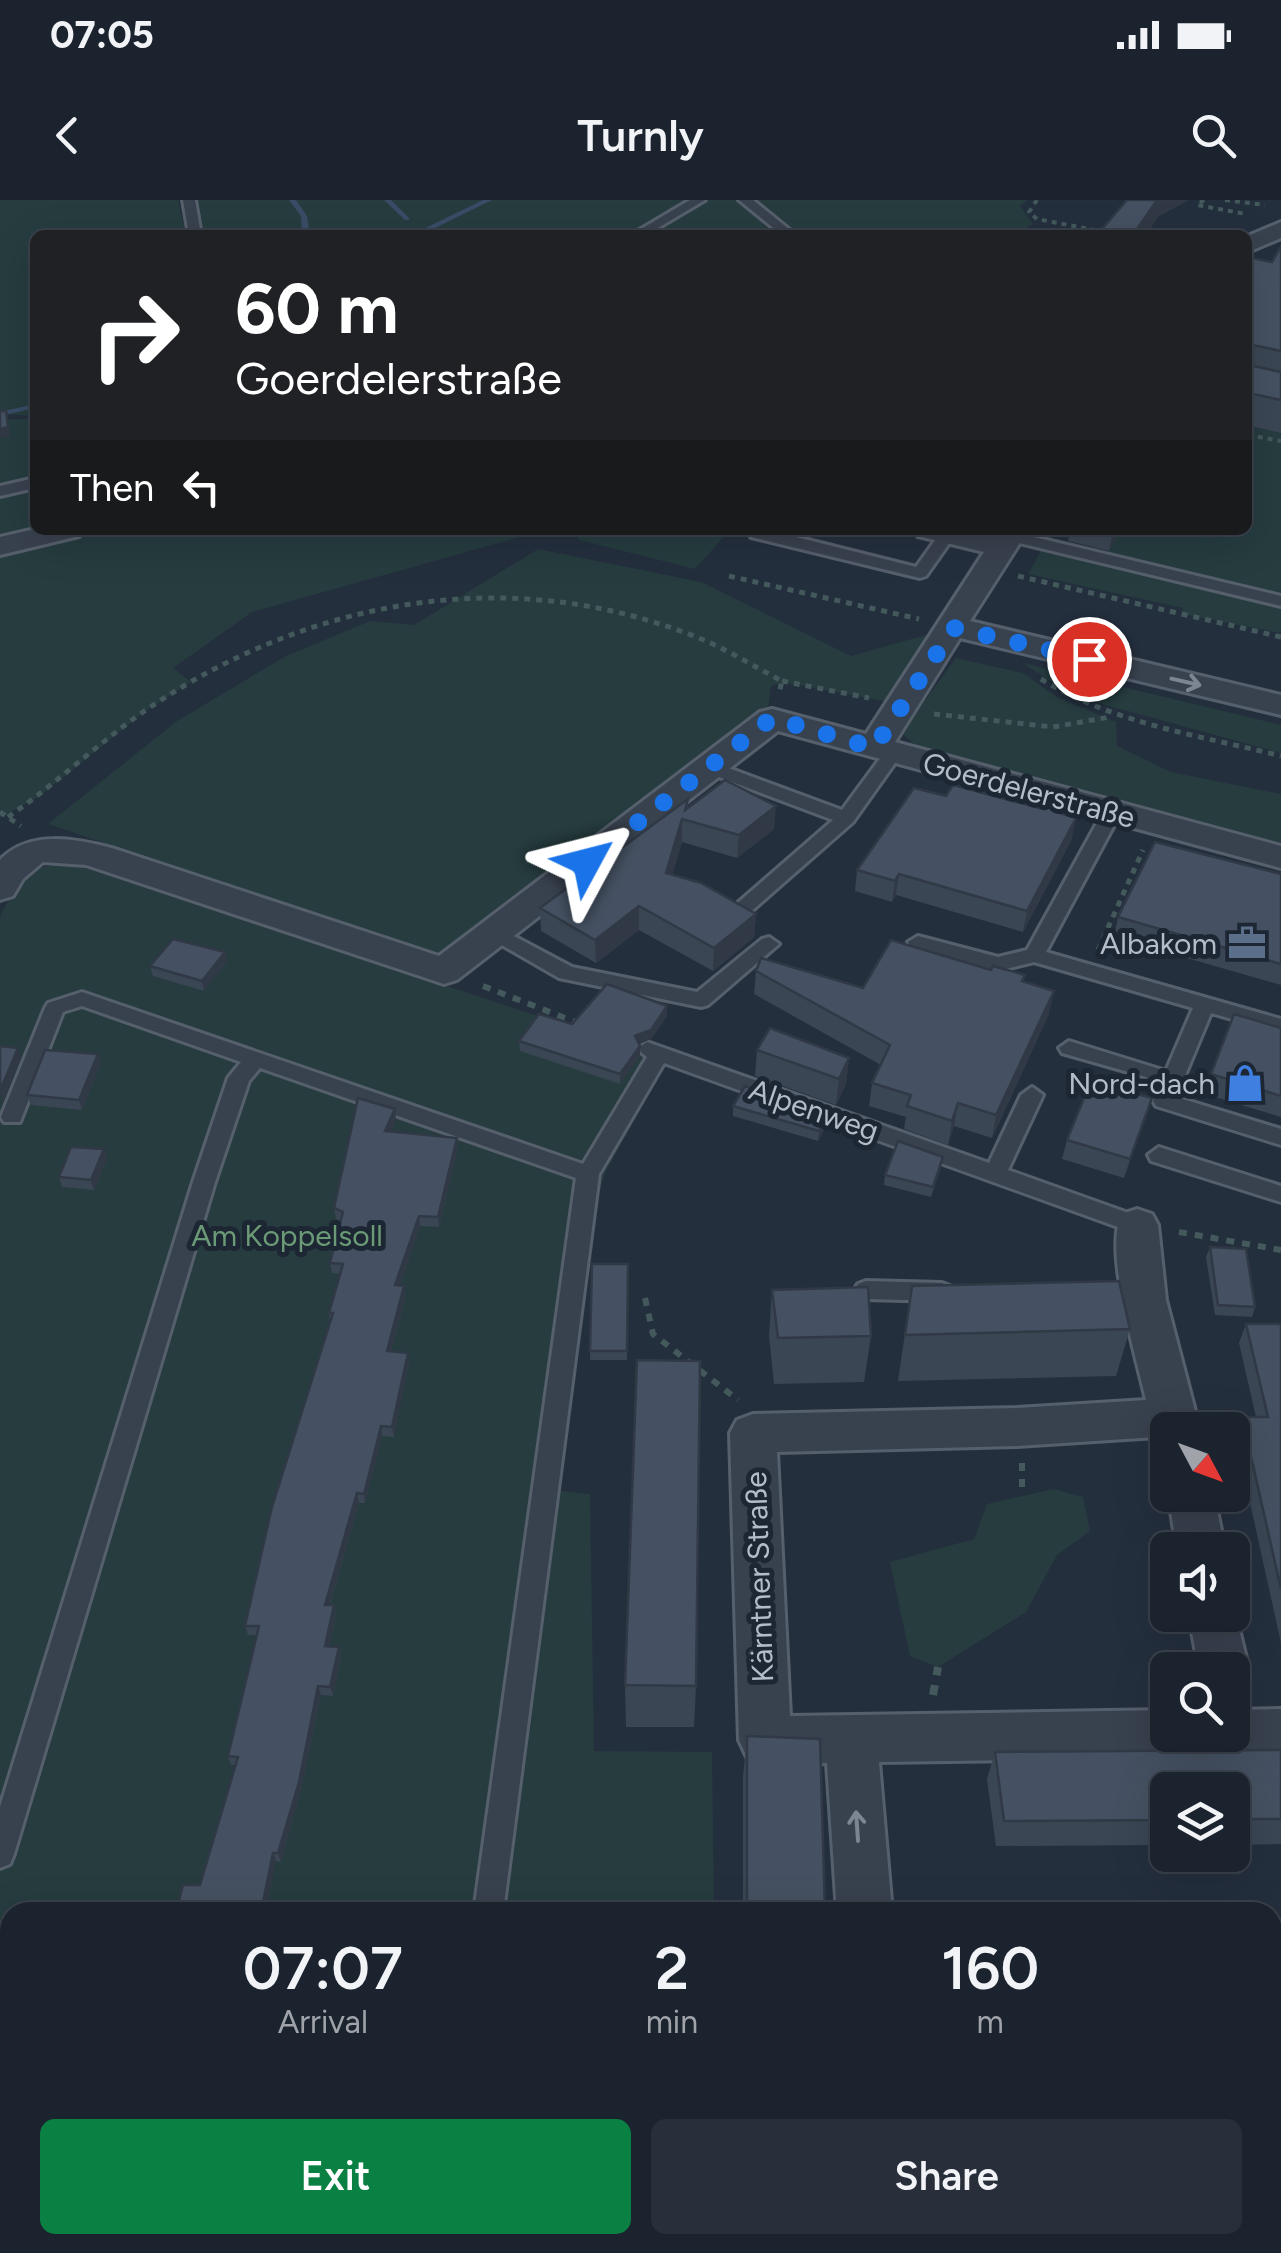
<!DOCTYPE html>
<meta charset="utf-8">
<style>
body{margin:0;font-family:Figtree,sans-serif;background:#282f3a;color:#f1f3f6;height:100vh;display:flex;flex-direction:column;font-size:38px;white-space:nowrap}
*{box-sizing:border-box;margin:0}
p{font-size:32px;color:#a0a4aa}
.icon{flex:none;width:55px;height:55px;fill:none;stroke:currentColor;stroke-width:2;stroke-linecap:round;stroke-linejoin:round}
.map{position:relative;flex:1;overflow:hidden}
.side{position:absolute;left:0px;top:1702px;width:1282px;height:352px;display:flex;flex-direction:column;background:#1b232e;border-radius:30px 30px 0 0;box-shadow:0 10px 40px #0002,0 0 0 2px #39404a}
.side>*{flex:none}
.guide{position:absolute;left:30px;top:30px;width:1222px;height:305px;border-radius:15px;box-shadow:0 10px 40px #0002,0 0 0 2px #39404a;background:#202124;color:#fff;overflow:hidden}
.needle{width:65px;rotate:131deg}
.buttons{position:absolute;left:1150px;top:1212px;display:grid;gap:20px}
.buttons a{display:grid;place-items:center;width:100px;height:100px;border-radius:15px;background:#1b232e;box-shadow:0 10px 40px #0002,0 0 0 2px #39404a;font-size:50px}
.pin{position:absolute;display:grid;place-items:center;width:85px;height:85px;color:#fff;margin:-42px;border:5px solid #fff;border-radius:50%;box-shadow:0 2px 10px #0007}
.me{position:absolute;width:110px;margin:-55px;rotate:52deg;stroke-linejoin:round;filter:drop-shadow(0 0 8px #0008)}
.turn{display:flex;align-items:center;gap:35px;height:210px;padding:0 40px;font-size:45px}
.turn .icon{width:130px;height:130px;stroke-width:2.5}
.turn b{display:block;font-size:70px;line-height:85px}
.then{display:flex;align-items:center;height:95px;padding:0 40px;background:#0003;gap:20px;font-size:38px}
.eta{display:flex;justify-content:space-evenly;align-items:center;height:170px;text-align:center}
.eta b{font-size:60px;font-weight:600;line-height:70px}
.button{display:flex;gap:20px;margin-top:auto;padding:20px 40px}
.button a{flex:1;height:115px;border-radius:15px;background:#0b8043;color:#fff;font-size:40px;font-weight:600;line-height:115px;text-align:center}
.button a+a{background:#282f3a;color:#f1f3f6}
.status{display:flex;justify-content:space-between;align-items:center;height:70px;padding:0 50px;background:#1b232e;direction:ltr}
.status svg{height:28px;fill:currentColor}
header{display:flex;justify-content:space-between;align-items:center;height:130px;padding:0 40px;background:#1b232e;font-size:45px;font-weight:600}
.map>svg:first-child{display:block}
.green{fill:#263c3f}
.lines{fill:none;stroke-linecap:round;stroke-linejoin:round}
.stream{fill:#394c67;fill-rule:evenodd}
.lane-casing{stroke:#565f6c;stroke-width:6}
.street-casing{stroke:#565f6c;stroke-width:6}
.path-far3{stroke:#44595c;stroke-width:4;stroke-dasharray:5 5;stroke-linecap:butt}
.path-far2{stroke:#44595c;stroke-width:5;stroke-dasharray:6 6;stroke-linecap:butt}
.path-far1{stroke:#44595c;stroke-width:6;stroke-dasharray:8 8;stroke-linecap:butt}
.path{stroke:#44595c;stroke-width:8;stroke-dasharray:10 10;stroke-linecap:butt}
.lane{fill:#38414e;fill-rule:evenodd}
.street{fill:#38414e;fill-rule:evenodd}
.wall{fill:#3b4654}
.shaded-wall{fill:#303945}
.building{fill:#455162;stroke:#303945;stroke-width:2.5}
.oneway{stroke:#7c8592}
.route{stroke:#1a73e8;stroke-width:18;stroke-dasharray:0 32.4}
.labels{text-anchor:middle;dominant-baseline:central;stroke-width:10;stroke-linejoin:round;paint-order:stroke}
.street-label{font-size:30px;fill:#b4bcc9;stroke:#1d2633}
.poi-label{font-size:30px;fill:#b4bcc9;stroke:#1d2633;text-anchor:end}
.park-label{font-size:30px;fill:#6b9a76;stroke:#1d2633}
</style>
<div class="status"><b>07:05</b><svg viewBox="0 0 49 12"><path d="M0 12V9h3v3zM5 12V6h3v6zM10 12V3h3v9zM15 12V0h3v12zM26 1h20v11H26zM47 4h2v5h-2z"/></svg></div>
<header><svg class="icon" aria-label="back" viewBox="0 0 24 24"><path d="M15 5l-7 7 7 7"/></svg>Turnly<svg class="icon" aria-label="search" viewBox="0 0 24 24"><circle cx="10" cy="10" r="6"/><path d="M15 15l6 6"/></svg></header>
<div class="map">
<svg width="1281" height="2053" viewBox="0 0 1281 2053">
<rect width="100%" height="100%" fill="#242f3e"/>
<g class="green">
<path d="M0,0H178L186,35H35V216L0,214Z"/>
<path d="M196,0H1028L1020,6L1033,24L1015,35H203Z"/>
<path d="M35,218V327L0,334V220Z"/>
<path d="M1248,227L1281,233V433L1182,414L1183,408L1028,374L1042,349L1102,362L1121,330H1248Z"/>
<path d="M96,330H545L252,412L173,468L191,482L144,512L40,596L0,618V353Z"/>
<path d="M571,330H730L695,369L579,340Z"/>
<path d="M538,349L701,382L851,456L954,427L905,505L782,482L771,486L768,511L445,757L48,624L177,521L286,456L370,421L414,425Z"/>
<path d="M956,458L1023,473L1057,497L1116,522L1117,546L1171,572L1281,594V651L927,555L901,533Z"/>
<path d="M1023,463L1281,525V553L1073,496Z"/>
<path d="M46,666H76L102,672L668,859L605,973L590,1025L545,1277L491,1712H10V2045H449L448,2053H0V717C12,693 19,675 46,666Z"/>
<path d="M1053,1289L1083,1297L1090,1331L1057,1355L1026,1412L938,1467L910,1456L890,1362L974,1339L987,1304Z"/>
<path d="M552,1290L590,1294L594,1551L712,1552L714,1712H497Z"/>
<path d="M455,2045H718V2053H454Z"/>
</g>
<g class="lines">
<g class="stream">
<path d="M289,0H296L307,16L310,35H302L301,16Z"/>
<path d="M384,0H391L409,18V20H405Z"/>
<path d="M483,0H492L421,35H411Z"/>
<path d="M35,204V208L0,216V212Z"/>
</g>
<g class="lane-casing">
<g id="lane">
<path d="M183,0H195L201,35H189Z"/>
<path d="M690,0H705L646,35H631Z"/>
<path d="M739,0H753L796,35H782Z"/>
<path d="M35,278V288L0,296V286Z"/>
<path d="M752,330H768L916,367L941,332L955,335L926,376L920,378L751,337Z"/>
<path d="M1009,331L1281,396V406L1003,339V333Z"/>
<path d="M893,548L902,553L853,622L747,715H733L730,711L733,707L833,620L703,571V563H715L842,610L887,549Z"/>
<path d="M1112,606L1121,612L1046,752L1281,819V833L1211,813L1176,897L1281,929V945L1156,906L1153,901L1159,888L1146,877L1062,853L1059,848L1069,841L1166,871L1193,808L1034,762L998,771L911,747L908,742L918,736L998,757L1027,750L1103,612Z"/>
<path d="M495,726L572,767L697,792L762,739L769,737L779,744L708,805L701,807L559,778L488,737L485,732Z"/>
<path d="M82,792L583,964L647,857L637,849L647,842L989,963L1021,895L1032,887L1043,895L1008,970L1145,1019L1148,1025L1145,1031H1129L664,863L599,974L503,1712H474L576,978L260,868L249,881L215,982L14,1654L10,1664L0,1668V1607L193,982L228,878L241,862L82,806L63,812L20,922H4L1,917L45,808L48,803Z"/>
<path d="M1159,947L1281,986V1002L1151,961L1148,955Z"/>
<path d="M866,1081L942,1083L950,1086L954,1092L950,1098L942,1101L866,1099L858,1096L854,1090L858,1084Z"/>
<path d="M428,2045H460L459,2053H427Z"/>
</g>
</g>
<g class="street-casing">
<g id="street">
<path d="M1281,22V38L1248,52V36Z"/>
<path d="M35,329V330H84L79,336L0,355V337Z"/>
<path d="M913,330H967L994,336L998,330H1028L970,421L1281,495V515L960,438L895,542L1281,646V668L778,531L457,780L444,784L86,665L43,662L23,679L13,696L0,700V660C30,629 77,639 115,649L439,756L760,512L772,509L866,534L984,352L918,336Z"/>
<path d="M1137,1009L1152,1014L1158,1025L1166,1100L1200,1230H1168V1246L1157,1237L1017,1246L777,1252L790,1516L1168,1510V1535H1194L1186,1551L1168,1558L879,1562L892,1712H837L827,1563L765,1564L747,1557L739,1540L730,1233L737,1220L753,1214L1017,1208L1146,1200C1137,1159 1103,1048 1122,1014Z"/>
<path d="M1168,1292L1214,1295L1225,1350H1177Z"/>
<path d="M1232,1401L1249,1470L1242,1486L1232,1490V1470H1199L1189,1415H1232Z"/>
<path d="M1281,1509V1557L1232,1558L1214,1551L1206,1535H1232V1510Z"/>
<path d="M857,2045H919L920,2053H858Z"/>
</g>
</g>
<g class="path-far3">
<path d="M1037,0L1029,12L1037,19L1121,35"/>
<path d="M1204,0L1197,5L1246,14"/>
<path d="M1225,0L1265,5"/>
<path d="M1248,235L1281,241"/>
</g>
<g class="path-far2">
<path d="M729,376L919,419"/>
<path d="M1018,376L1281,437"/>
<path d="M1041,479C1115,524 1198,535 1281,556"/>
<path d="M782,481L869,498"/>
<path d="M934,514L1053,527L1110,517"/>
<path d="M0,612L21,626"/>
<path d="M8,617C56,584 98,543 146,510C309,399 507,363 694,436C725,448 753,466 782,481L779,493"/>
<path d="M1098,750L1143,650"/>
</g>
<g class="path-far1">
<path d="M483,786L578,823"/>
<path d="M1179,1032L1281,1050"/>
<path d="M645,1098L653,1134L738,1200"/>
<path d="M1022,1263V1294"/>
</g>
<path class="path" d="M933,1495L938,1467"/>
<use href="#lane" class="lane"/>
<use href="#street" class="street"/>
</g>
<g class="wall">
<path d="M1281,46V233L1248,226V65L1272,62Z"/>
<path d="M1070,330H1122L1109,351L1068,341Z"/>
<path d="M946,596L1056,612L1072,639L1023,732L896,695L892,702L855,691L857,670Z"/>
<path d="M688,599V608L774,629L737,658L682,642L672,675L756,714L754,737L713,771L639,730L596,763L541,731L540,708Z"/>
<path d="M1281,674V785L1114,737L1118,717Z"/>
<path d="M225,752L227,762L204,791L153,776L150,766Z"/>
<path d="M756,771L863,788L1023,782L1049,814L992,938L954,926L948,945L904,929L906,917L869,906L872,883L881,865L754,794Z"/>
<path d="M667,816L651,839L639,844L640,856L620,884L520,851L519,841L572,824Z"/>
<path d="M1281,828V917L1205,894L1211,874Z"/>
<path d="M757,850L849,858L846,884L836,905L755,876Z"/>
<path d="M101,863L82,910L31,905L27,895Z"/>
<path d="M1152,898L1124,978L1062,959L1067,940Z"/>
<path d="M733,906L826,926L818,941L733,916Z"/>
<path d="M396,919L391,931L458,948L439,1027L420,1026L400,1086H404L406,1096L391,1151L408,1153L409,1163L394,1237L382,1236L365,1303H359L330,1405H334L336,1415L329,1447H339L341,1457L333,1496L321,1495L301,1590L281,1662L276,1661L200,1685L235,1565H231L228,1556L256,1435H248L245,1426L330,1122L329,1113L340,1074L332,1073L330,1063L341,1021L336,1019L334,1008Z"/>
<path d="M104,949L107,959L94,990L62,987L59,977Z"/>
<path d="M941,967L931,997L884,985L885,975Z"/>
<path d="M1210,1047L1255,1107L1252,1117L1215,1115L1206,1057Z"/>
<path d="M592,1064H628L627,1160H590Z"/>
<path d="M912,1086L1130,1129L1116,1176L898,1181Z"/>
<path d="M772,1090L871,1136L864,1182L774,1184L769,1136Z"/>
<path d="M1246,1124H1281V1443L1235,1235L1242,1217H1256L1239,1143Z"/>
<path d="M625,1485L696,1486L694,1527H626Z"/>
<path d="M747,1536L825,1712H743V1577Z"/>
<path d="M1281,1550V1644L1232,1645V1590H1168V1645L996,1646L987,1579L995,1552Z"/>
<path d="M748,2045H839L840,2053H748Z"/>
<path d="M1041,2045H1146L1147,2053H1042Z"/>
<path d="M1196,2045H1261L1263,2053H1197Z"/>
</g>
<g class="shaded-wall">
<path d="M1157,0H1189L1158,17L1146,35H1133Z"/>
<path d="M6,211L10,236L0,238V229Z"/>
<path d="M1113,330H1122L1109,351Z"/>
<path d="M776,606L774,629L737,658L739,635Z"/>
<path d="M1076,618L1072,639L1023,732L1027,711Z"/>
<path d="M682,619V642L666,696V673Z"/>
<path d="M899,674L896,695L892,702L895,681Z"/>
<path d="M639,706V730L596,763L595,740Z"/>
<path d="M756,714L754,737L713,771L714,748Z"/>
<path d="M225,752L227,762L204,791L202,781Z"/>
<path d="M1054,791L1049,814L992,938L996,915Z"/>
<path d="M667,806V816L651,839L635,846V836Z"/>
<path d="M640,846V856L620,884V874Z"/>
<path d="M18,848L21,858L3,903L0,891Z"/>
<path d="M98,854L101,863L82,910L79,900Z"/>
<path d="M849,858L846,884L836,905L839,879Z"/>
<path d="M1152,898L1146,917L1124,978L1130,959Z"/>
<path d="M958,903L954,926L948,945L952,921Z"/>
<path d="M395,909L396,919L387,941L385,931Z"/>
<path d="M827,916L826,926L818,941L819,931Z"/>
<path d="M457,938L458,948L439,1027L438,1017Z"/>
<path d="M104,949L107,959L94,990L91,980Z"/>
<path d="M419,1016L420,1026L397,1095L395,1085Z"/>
<path d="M404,1086L406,1096L388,1161L387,1151Z"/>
<path d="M408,1153L409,1163L394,1237L392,1227Z"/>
<path d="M381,1226L382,1236L365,1303L364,1294Z"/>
<path d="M357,1293L359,1303L327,1414L325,1405Z"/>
<path d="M334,1405L336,1415L327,1455L325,1446Z"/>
<path d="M339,1447L341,1457L333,1496L330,1487Z"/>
<path d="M318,1486L321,1495L301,1590L281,1662L278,1653Z"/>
<path d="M273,1653L276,1661L266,1712H261Z"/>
<path d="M205,2045H210L208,2053H204Z"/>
</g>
<g class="building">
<path d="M1127,0H1157L1133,35H1097Z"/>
<path d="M667,29L674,35H632Z"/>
<path d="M1281,46V151L1253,145V166L1281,172V200L1248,193V65L1252,58L1272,62Z"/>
<path d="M0,211H6L8,227L0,229Z"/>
<path d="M725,580L776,606L739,635L682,619L666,673L701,683L756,714L714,748L639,706L595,740L540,708L688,599L685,610Z"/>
<path d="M953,585L1043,609L1052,607L1056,612L1076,618L1027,711L899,674L895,681L857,670L914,588L946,596Z"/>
<path d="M1155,642L1281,674V764L1118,717Z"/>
<path d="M173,739L225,752L202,781L150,766Z"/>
<path d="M891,740L991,770L993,766L1025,775L1022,781L1054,791L996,915L958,903L952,921L907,906L911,895L872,883L890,845L756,771L761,758L863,788Z"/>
<path d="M607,784L667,806L651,830L635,836L640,846L620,874L519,841L539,814L572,824Z"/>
<path d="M1234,814L1281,828V896L1211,874Z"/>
<path d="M770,828L849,858L839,879L757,850Z"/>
<path d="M0,846L18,848L0,891Z"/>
<path d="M45,850L98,854L79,900L27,895Z"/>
<path d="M1091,881L1152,898L1130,959L1067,940Z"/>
<path d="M745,886L827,916L819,931L733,906Z"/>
<path d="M358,898L395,909L385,931L457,938L438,1017L419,1016L395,1085L404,1086L387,1151L408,1153L392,1227L381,1226L364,1294L357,1293L325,1405H334L325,1446L339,1447L330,1487L318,1486L299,1582L278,1653H273L261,1712H176L183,1685H200L238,1557L228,1556L259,1426H245L272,1307L333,1113H329L343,1064L330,1063L343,1012L334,1008Z"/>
<path d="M898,941L943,957L933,987L885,975Z"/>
<path d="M71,947L104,949L91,980L59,977Z"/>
<path d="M1210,1047L1246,1049L1255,1107L1218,1105Z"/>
<path d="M592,1064H628L627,1151H590Z"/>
<path d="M1119,1081L1130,1129L905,1135L912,1086Z"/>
<path d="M868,1087L871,1136L778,1138L772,1090Z"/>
<path d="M1246,1124H1281V1389L1242,1217H1268Z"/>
<path d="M637,1160L700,1161L696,1486L625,1485Z"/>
<path d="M747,1536L820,1539L825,1712H747Z"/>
<path d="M1281,1550V1619H1232V1590H1168V1620L1004,1621L995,1552Z"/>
<path d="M91,2045H205L204,2053H89Z"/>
<path d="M753,2045H839L840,2053H753Z"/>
<path d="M1060,2045H1146L1147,2053H1061Z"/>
<path d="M1201,2045H1261L1263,2053H1203Z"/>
</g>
<defs><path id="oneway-shaft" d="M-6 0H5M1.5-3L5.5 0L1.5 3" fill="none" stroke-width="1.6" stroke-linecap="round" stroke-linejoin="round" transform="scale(2.5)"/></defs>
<g class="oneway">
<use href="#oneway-shaft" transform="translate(1186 482) rotate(13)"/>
<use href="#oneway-shaft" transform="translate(857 1626) rotate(-94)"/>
</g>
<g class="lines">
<path class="route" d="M587,662L772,518L874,548L954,428L1089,459"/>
</g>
<defs>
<g id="office-bare" transform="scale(3)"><path d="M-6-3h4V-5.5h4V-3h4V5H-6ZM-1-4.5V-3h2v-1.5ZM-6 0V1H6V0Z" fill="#5c6f8a" stroke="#1d2633" stroke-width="2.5" paint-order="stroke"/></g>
<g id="shop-bare" transform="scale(3)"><path d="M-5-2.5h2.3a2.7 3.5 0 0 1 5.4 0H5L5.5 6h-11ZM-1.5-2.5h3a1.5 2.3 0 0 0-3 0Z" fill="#3f7fe0" stroke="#1d2633" stroke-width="2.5" paint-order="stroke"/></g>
</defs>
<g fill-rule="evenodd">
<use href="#office-bare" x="1247" y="743"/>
<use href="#shop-bare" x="1245" y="883"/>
</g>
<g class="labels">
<g class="street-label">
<text transform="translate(1029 590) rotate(15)">Goerdelerstraße</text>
<text transform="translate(814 910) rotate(19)">Alpenweg</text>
<text transform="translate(759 1377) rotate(-92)">Kärntner Straße</text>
</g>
<g class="poi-label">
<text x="1217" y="743">Albakom</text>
<text x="1215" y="883">Nord-dach</text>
</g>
<g class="park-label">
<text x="287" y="1035">Am Koppelsoll</text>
</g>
</g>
</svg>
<div class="buttons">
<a><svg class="needle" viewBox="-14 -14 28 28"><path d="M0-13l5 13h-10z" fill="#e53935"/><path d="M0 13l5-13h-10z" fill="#a0a4aa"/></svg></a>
<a><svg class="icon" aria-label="sound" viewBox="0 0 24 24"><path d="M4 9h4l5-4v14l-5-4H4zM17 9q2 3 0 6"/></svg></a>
<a><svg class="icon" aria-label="search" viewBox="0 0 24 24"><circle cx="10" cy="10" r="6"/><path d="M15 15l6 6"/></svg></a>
<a><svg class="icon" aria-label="layers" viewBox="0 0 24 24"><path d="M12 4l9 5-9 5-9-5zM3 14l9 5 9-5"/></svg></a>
</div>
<div class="pin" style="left:1089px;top:459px;background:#d93025"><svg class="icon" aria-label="arrive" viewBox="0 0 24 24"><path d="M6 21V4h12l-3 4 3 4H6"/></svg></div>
<svg class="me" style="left:587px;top:662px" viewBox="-20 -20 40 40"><path d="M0-17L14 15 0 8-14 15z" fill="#1a73e8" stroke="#fff" stroke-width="4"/></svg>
<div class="guide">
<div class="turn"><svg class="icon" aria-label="right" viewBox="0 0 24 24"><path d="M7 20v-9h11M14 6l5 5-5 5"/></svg><div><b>60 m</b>Goerdelerstraße</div></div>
<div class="then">Then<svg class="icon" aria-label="left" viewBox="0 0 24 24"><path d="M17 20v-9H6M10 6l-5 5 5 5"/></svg></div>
</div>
<section class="side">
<div class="eta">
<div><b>07:07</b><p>Arrival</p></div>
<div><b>2</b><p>min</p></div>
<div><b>160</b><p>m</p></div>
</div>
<div class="button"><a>Exit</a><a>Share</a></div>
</section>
</div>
